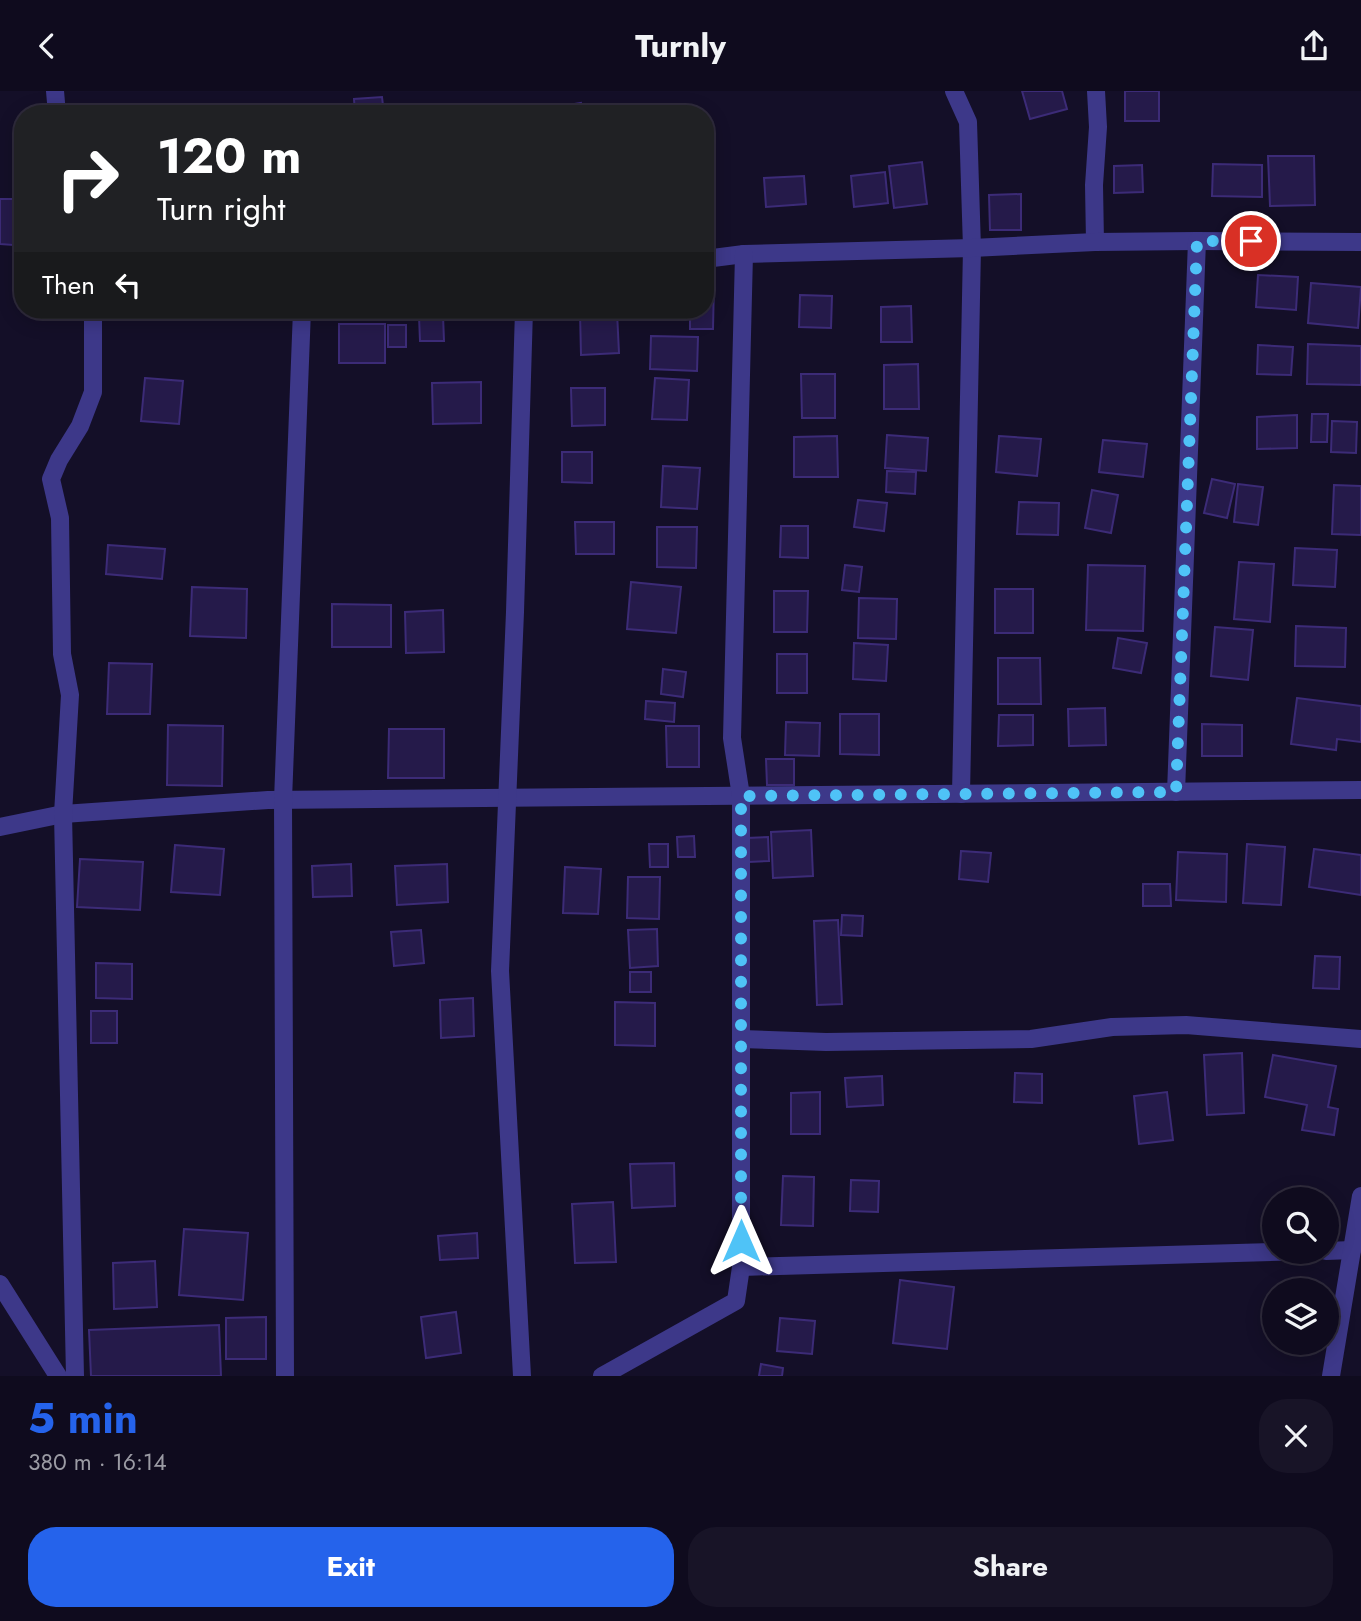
<!DOCTYPE html>
<meta charset="utf-8">
<style>
body{margin:0;font-family:Jost,sans-serif;background:#181427;color:#f1f3f6;height:100vh;display:flex;flex-direction:column;font-size:26px;white-space:nowrap}
*{box-sizing:border-box;margin:0}
p{font-size:23px;color:#9b9ba4}
.icon{flex:none;width:38px;height:38px;fill:none;stroke:currentColor;stroke-width:2;stroke-linecap:round;stroke-linejoin:round}
.map{position:relative;height:1285px;overflow:hidden}
.details{display:flex;flex-direction:column;background:#0f0b1e;flex:1}
.details>*{flex:none}
.guide{position:absolute;left:14px;top:14px;width:700px;height:214px;border-radius:28px;box-shadow:0 4px 18px #0003,0 0 0 2px #2f2b3c;background:#202124;color:#fff;overflow:hidden}
.fabs{position:absolute;left:1262px;top:1096px;display:grid;gap:14px}
.fabs a{display:grid;place-items:center;width:77px;height:77px;border-radius:50%;background:#0f0b1e;box-shadow:0 4px 18px #0003,0 0 0 2px #2f2b3c;font-size:35px}
.pin{position:absolute;display:grid;place-items:center;width:60px;height:60px;color:#fff;margin:-30px;border:4px solid #fff;border-radius:50%;box-shadow:0 2px 7px #0007}
.me{position:absolute;width:77px;margin:-38px;rotate:0deg;stroke-linejoin:round;filter:drop-shadow(0 0 5px #0008)}
.turn{display:flex;align-items:center;gap:24px;height:147px;padding:0 28px;font-size:32px}
.turn .icon{width:91px;height:91px;stroke-width:2.5}
.turn b{display:block;font-size:49px;line-height:60px}
.then{display:flex;align-items:center;height:66px;padding:0 28px;background:#0003;gap:14px;font-size:26px}
.round{display:grid;place-items:center;flex:none;width:74px;height:74px;border-radius:28px;background:#181427}
.headline{display:flex;align-items:center;justify-content:space-between;height:119px;padding:0 28px}
h1{font-size:42px;font-weight:700;line-height:52px;color:#2563eb}
.button{display:flex;gap:14px;margin-top:auto;padding:14px 28px}
.button a{flex:1;height:80px;border-radius:28px;background:#2563eb;color:#fff;font-size:28px;font-weight:700;line-height:80px;text-align:center}
.button a+a{background:#181427;color:#f1f3f6}
header{display:flex;justify-content:space-between;align-items:center;height:91px;padding:0 28px;background:#0f0b1e;font-size:32px;font-weight:700}
.map>svg:first-child{display:block}
.building{fill:#251a4a;stroke:#3c2b77;stroke-width:2}
.lines{fill:none;stroke-linecap:round;stroke-linejoin:round}
.minor{stroke:#3d3889;stroke-width:18}
.route{stroke:#4fc3f7;stroke-width:12;stroke-dasharray:0 21.6}
</style>
<header><svg class="icon" aria-label="back" viewBox="0 0 24 24"><path d="M15 5l-7 7 7 7"/></svg>Turnly<svg class="icon" aria-label="share" viewBox="0 0 24 24"><path d="M12 15V3M7 8l5-5 5 5M5 13v7h14v-7"/></svg></header>
<div class="map">
<svg width="1361" height="1285" viewBox="0 0 1361 1285">
<rect width="100%" height="100%" fill="#140f28"/>
<g class="building">
<path d="M1022,0H1062L1067,18L1030,28Z"/>
<rect x="1125" y="0" width="34" height="30"/>
<path d="M382,6L384,23H355L354,8Z"/>
<path d="M581,12L583,23H537V19Z"/>
<path d="M147,13V23H101V16Z"/>
<path d="M1268,65H1314L1315,114L1270,115Z"/>
<path d="M922,71L927,113L894,117L889,75Z"/>
<path d="M1213,73L1262,74V106L1212,105Z"/>
<path d="M1142,74L1143,101L1114,102V75Z"/>
<path d="M885,81L888,112L854,116L851,85Z"/>
<path d="M804,85L806,113L766,116L764,87Z"/>
<path d="M705,86H707L712,144H705Z"/>
<path d="M1021,103V139H990L989,104Z"/>
<path d="M0,108H13V154L0,153Z"/>
<path d="M1258,184L1298,186L1296,219L1256,216Z"/>
<path d="M705,190H714L713,238H690V219H705Z"/>
<path d="M1311,192L1361,196L1358,237L1308,232Z"/>
<path d="M800,204L832,205L831,237L799,236Z"/>
<path d="M911,215L912,251H881V216Z"/>
<path d="M617,221L619,262L581,264L580,222Z"/>
<path d="M443,224L444,250H420L419,225Z"/>
<rect x="339" y="233" width="46" height="39"/>
<rect x="388" y="234" width="18" height="22"/>
<path d="M651,245L698,246L697,280L650,278Z"/>
<path d="M1308,253L1361,255V294L1307,293Z"/>
<path d="M1258,254L1293,256L1291,284L1257,283Z"/>
<path d="M918,273L919,318H884V274Z"/>
<path d="M801,283H835V327H802Z"/>
<path d="M145,287L183,290L179,333L141,330Z"/>
<path d="M655,287L689,289L687,329L652,328Z"/>
<path d="M481,291V332L433,333L432,292Z"/>
<path d="M571,297H605V334L572,335Z"/>
<path d="M1312,323H1328L1327,351H1311Z"/>
<path d="M1297,324V357L1257,358V326Z"/>
<path d="M1332,330L1357,331L1356,362L1331,361Z"/>
<path d="M887,344L928,347L926,380L885,377Z"/>
<path d="M837,345L838,386H794V346Z"/>
<path d="M999,345L1041,348L1037,385L996,381Z"/>
<path d="M1103,349L1147,353L1143,386L1099,381Z"/>
<path d="M562,361H592V392L562,391Z"/>
<path d="M663,375L700,377L697,418L661,416Z"/>
<path d="M887,380L916,381L915,403L886,401Z"/>
<path d="M1212,388L1235,393L1227,427L1204,422Z"/>
<path d="M1238,393L1263,396L1258,434L1234,431Z"/>
<path d="M1334,394L1361,395V444L1332,443Z"/>
<path d="M1092,399L1118,404L1111,442L1085,437Z"/>
<path d="M858,409L887,412L884,440L854,436Z"/>
<path d="M1019,411L1059,412L1058,444L1017,443Z"/>
<path d="M575,431H614V463H576Z"/>
<path d="M781,435H808V467L780,466Z"/>
<path d="M657,436H697L696,477L657,476Z"/>
<path d="M108,454L165,458L162,488L106,483Z"/>
<path d="M1295,457L1337,459L1335,496L1293,494Z"/>
<path d="M1239,471L1274,473L1270,531L1234,528Z"/>
<path d="M845,474L862,476L859,501L842,499Z"/>
<path d="M1088,474L1145,475L1143,540L1086,539Z"/>
<path d="M631,491L681,496L676,542L627,538Z"/>
<path d="M192,496L247,498L246,547L190,545Z"/>
<rect x="995" y="498" width="38" height="44"/>
<path d="M774,500H808L807,541H774Z"/>
<path d="M859,507L897,508L896,548L858,547Z"/>
<path d="M332,513L391,514V556H332Z"/>
<path d="M443,519L444,561L406,562L405,521Z"/>
<path d="M1296,535L1346,537L1345,576L1295,575Z"/>
<path d="M1215,536L1253,539L1248,589L1211,585Z"/>
<path d="M1118,547L1147,552L1141,582L1113,577Z"/>
<path d="M854,552L888,554L886,590L853,588Z"/>
<rect x="777" y="563" width="30" height="39"/>
<path d="M998,567H1040L1041,613H998Z"/>
<path d="M109,572L152,573L150,623H107Z"/>
<path d="M663,578L686,581L683,606L661,603Z"/>
<path d="M1297,607L1361,615V651L1337,648L1336,659L1291,653Z"/>
<path d="M646,610L675,612L674,631L645,628Z"/>
<path d="M1105,617L1106,654L1069,655L1068,618Z"/>
<path d="M840,623H879V664L840,663Z"/>
<path d="M999,624H1033V654L998,655Z"/>
<path d="M786,631L820,632L819,665L785,664Z"/>
<path d="M1202,633L1242,634V665H1202Z"/>
<path d="M168,634L223,635L222,695L167,694Z"/>
<path d="M666,635H699V676H667Z"/>
<path d="M389,638H444V687H388Z"/>
<path d="M766,668H794V694H767Z"/>
<path d="M811,739L813,785L773,787L771,741Z"/>
<path d="M694,745L695,766H678L677,746Z"/>
<path d="M768,746L769,770L749,771L747,747Z"/>
<path d="M649,753H668V776H650Z"/>
<path d="M1247,753L1285,756L1281,814L1243,812Z"/>
<path d="M175,754L224,758L220,804L171,801Z"/>
<path d="M1314,758L1361,764V804L1309,796Z"/>
<path d="M961,760L991,762L988,791L959,788Z"/>
<path d="M1178,761L1227,763L1226,811L1176,809Z"/>
<path d="M80,768L143,771L140,819L77,816Z"/>
<path d="M351,773L352,805L313,806L312,775Z"/>
<path d="M447,773L448,811L397,814L395,775Z"/>
<path d="M565,776L601,778L598,823L563,822Z"/>
<path d="M628,786H660L659,828L627,827Z"/>
<path d="M1143,793H1170L1171,815H1143Z"/>
<path d="M842,824L863,825L862,845L841,844Z"/>
<path d="M838,829L842,913L817,914L814,830Z"/>
<path d="M657,838L658,875L630,877L628,839Z"/>
<path d="M421,839L424,872L394,875L391,841Z"/>
<path d="M1315,865L1340,866L1339,898L1313,897Z"/>
<path d="M96,872L132,873V908L96,907Z"/>
<rect x="630" y="881" width="21" height="20"/>
<path d="M473,907L474,945L441,947L440,909Z"/>
<path d="M615,911L655,912V955L615,954Z"/>
<rect x="91" y="920" width="26" height="32"/>
<path d="M1242,962L1244,1022L1207,1024L1204,964Z"/>
<path d="M1273,964L1336,975L1328,1016L1338,1018L1334,1044L1302,1039L1307,1014L1265,1006Z"/>
<path d="M1015,982L1042,983V1012L1014,1011Z"/>
<path d="M882,985L883,1014L847,1016L845,987Z"/>
<path d="M820,1001V1043H791V1002Z"/>
<path d="M1167,1001L1173,1049L1139,1053L1134,1005Z"/>
<path d="M674,1072L675,1115L632,1117L630,1073Z"/>
<path d="M783,1085L814,1086L813,1135L781,1134Z"/>
<path d="M851,1089L879,1090L878,1121L850,1120Z"/>
<path d="M613,1111L616,1171L575,1172L572,1113Z"/>
<path d="M184,1138L248,1142L243,1209L179,1204Z"/>
<path d="M477,1142L478,1167L440,1169L438,1145Z"/>
<path d="M155,1170L157,1216L114,1218L113,1172Z"/>
<path d="M900,1189L954,1196L947,1258L893,1252Z"/>
<path d="M456,1221L461,1262L426,1267L421,1226Z"/>
<path d="M266,1226V1268H226V1227Z"/>
<path d="M780,1227L815,1230L812,1263L777,1260Z"/>
<path d="M219,1234L221,1285H91L89,1239Z"/>
<path d="M761,1273L783,1277L782,1285H759Z"/>
</g>
<g class="lines">
<g class="minor">
<path d="M55,0L57,23"/>
<path d="M954,0L968,31L972,157L961,703"/>
<path d="M1095,151L1094,94L1098,36L1096,0"/>
<path d="M705,168L744,163L972,157L1095,151L1197,150L1361,151"/>
<path d="M1176,701L1197,150"/>
<path d="M0,736L63,723L268,709L1361,699"/>
<path d="M741,948L826,951L1031,948L1112,936L1186,934L1361,948"/>
<path d="M1326,1160L1352,1159"/>
<path d="M741,1176L1306,1160"/>
<path d="M0,1193L58,1285"/>
<path d="M75,1285L63,723L70,604L62,563L60,427L51,388L59,369L80,335L93,301V219"/>
<path d="M285,1285L283,709L302,219"/>
<path d="M522,1285L500,880L515,521L524,219"/>
<path d="M602,1285L736,1210L741,1176V705L732,647L744,163"/>
<path d="M1331,1285L1361,1105"/>
</g>
</g>
<g class="lines">
<path class="route" d="M741,1150V705L1176,701L1197,150H1251"/>
</g>
</svg>
<div class="fabs">
<a><svg class="icon" aria-label="search" viewBox="0 0 24 24"><circle cx="10" cy="10" r="6"/><path d="M15 15l6 6"/></svg></a>
<a><svg class="icon" aria-label="layers" viewBox="0 0 24 24"><path d="M12 4l9 5-9 5-9-5zM3 14l9 5 9-5"/></svg></a>
</div>
<div class="pin" style="left:1251px;top:150px;background:#d93025"><svg class="icon" aria-label="arrive" viewBox="0 0 24 24"><path d="M6 21V4h12l-3 4 3 4H6"/></svg></div>
<svg class="me" style="left:741px;top:1150px" viewBox="-20 -20 40 40"><path d="M0-17L14 15 0 8-14 15z" fill="#4fc3f7" stroke="#fff" stroke-width="4"/></svg>
<div class="guide">
<div class="turn"><svg class="icon" aria-label="right" viewBox="0 0 24 24"><path d="M7 20v-9h11M14 6l5 5-5 5"/></svg><div><b>120 m</b>Turn right</div></div>
<div class="then">Then<svg class="icon" aria-label="left" viewBox="0 0 24 24"><path d="M17 20v-9H6M10 6l-5 5 5 5"/></svg></div>
</div>
</div>
<section class="details">
<div class="headline"><div><h1>5 min</h1><p>380 m · 16:14</p></div><a class="round"><svg class="icon" aria-label="close" viewBox="0 0 24 24"><path d="M6 6l12 12M18 6L6 18"/></svg></a></div>
<div class="button"><a>Exit</a><a>Share</a></div>
</section>
